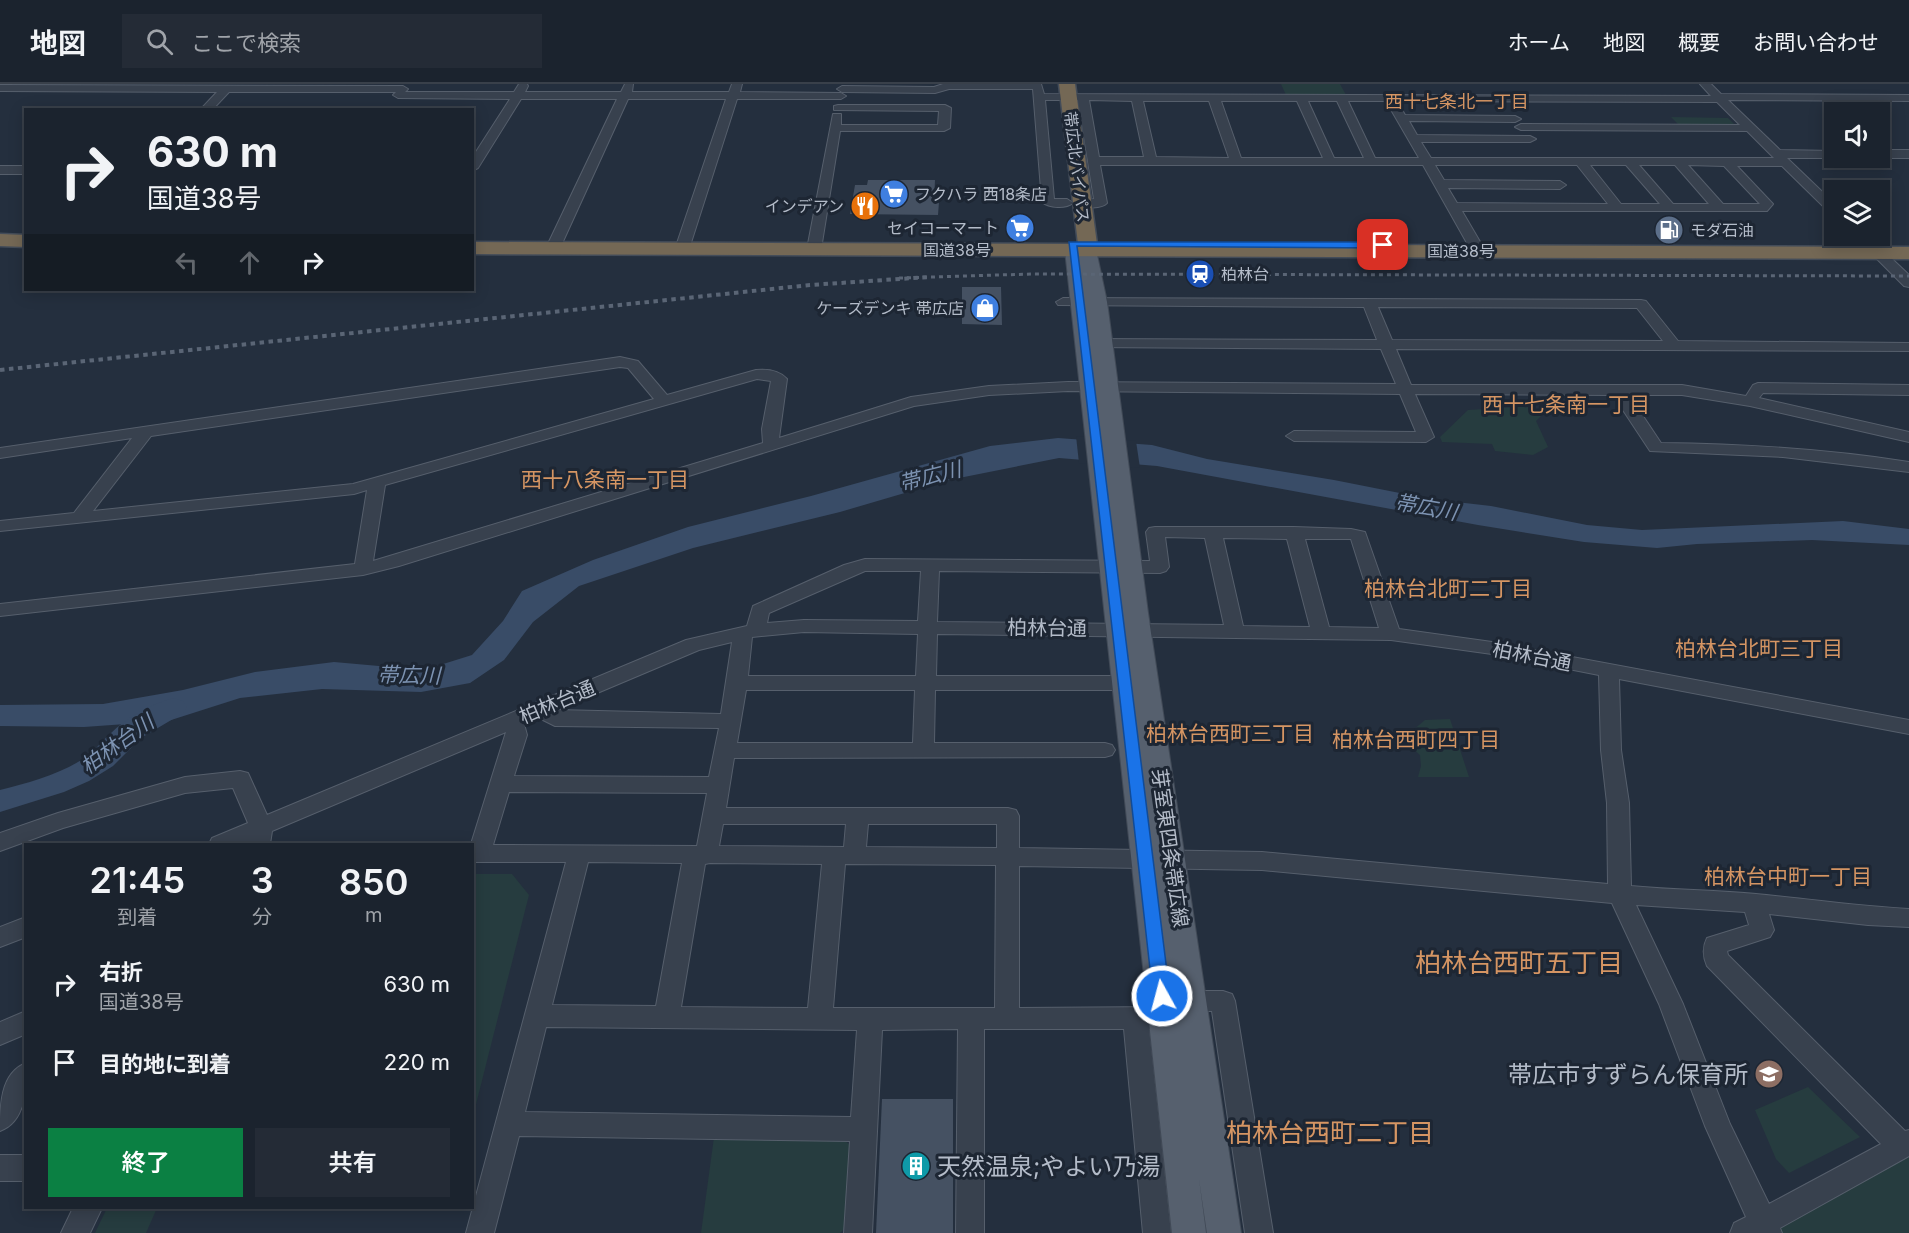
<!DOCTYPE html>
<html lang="ja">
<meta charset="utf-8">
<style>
body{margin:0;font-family:Inter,"Noto Sans JP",sans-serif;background:#242b36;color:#f1f3f6;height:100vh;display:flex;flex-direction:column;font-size:22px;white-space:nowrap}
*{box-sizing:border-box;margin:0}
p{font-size:20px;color:#a0a4aa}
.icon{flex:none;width:33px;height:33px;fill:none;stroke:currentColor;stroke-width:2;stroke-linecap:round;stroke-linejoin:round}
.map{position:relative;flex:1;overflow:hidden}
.details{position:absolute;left:24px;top:759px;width:450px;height:366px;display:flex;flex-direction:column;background:#1b232e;border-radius:0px;box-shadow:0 3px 15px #0003,0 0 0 2px #39404a}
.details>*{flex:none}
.guide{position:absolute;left:24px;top:24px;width:450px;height:183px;border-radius:0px;box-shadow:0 3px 15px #0003,0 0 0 2px #39404a;background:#1b232e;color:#f1f3f6;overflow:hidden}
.buttons{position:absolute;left:1824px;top:18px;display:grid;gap:12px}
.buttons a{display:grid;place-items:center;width:66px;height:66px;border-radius:0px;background:#1b232e;box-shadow:0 3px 15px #0003,0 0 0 2px #39404a;font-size:30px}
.pin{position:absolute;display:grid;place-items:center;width:51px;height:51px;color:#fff;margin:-26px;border-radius:12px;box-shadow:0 3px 9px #0006}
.me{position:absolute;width:66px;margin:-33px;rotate:353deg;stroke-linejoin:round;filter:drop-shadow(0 0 4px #0008)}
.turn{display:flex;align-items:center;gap:21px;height:126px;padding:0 24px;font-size:27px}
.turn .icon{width:78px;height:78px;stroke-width:2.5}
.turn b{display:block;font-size:42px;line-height:51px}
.lanes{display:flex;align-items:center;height:57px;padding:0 24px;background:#0003;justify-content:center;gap:30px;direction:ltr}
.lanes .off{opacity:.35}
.eta{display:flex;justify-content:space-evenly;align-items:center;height:102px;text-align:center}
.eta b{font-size:36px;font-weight:600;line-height:42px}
.action{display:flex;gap:12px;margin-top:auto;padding:12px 24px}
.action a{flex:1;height:69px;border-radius:0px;background:#0b8043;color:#fff;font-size:24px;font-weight:600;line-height:69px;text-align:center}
.action a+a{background:#242b36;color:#f1f3f6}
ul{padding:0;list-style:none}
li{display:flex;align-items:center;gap:18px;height:78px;padding:0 24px}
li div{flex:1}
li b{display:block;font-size:22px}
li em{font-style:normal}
header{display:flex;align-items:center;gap:36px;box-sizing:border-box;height:84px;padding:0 30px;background:#1b232e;border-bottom:2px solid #39404a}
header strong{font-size:28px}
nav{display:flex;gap:33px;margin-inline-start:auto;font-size:21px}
.search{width:420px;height:54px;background:#242b36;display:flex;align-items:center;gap:15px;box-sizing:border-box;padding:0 21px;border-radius:0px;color:#a0a4aa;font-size:22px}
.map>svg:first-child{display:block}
.green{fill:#263c3f}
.water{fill:#394c67}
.pier{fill:#242f3e}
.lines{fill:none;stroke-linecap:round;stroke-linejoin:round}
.river{fill:#394c67;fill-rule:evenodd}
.building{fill:#455162}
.minor-casing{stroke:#565f6c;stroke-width:2}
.major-casing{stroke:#414a57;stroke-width:2}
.highway-casing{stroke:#434c59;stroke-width:3}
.minor{fill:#38414e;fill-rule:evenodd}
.major{fill:#56606e;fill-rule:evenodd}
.highway{fill:#746855;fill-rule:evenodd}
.rail-far1{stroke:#5a6575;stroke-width:3;stroke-dasharray:4 4;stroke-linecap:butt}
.rail{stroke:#5a6575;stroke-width:4;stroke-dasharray:4.5 4.5;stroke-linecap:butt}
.route{fill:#1a73e8;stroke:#114b97;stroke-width:1.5}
.labels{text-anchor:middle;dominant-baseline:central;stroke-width:6;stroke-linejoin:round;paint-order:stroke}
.far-street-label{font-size:16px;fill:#b4bcc9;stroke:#1d2633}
.far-poi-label{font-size:16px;fill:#b4bcc9;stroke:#1d2633;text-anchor:start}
.far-neighbourhood-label{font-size:18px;fill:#d59563;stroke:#1d2633}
.street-label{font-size:20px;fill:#b4bcc9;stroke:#1d2633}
.neighbourhood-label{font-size:21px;fill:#d59563;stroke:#1d2633}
.water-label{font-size:21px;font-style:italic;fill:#7c92b1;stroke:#1d2633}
.near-poi-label{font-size:24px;fill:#b4bcc9;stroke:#1d2633;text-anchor:end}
.near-neighbourhood-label{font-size:26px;fill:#d59563;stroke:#1d2633}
</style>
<header>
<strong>地図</strong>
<div class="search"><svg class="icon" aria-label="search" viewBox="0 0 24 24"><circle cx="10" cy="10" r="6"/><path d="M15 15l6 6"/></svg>ここで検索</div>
<nav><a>ホーム</a><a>地図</a><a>概要</a><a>お問い合わせ</a></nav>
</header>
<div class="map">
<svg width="1909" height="1149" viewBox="0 0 1909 1149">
<rect width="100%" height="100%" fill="#242f3e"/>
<g class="green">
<path d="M1281,0H1340L1346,11H1286Z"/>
<path d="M1671,33L1728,34L1737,43L1680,42Z"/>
<path d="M1534,322L1542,331L1536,337L1548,363L1533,371L1495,367L1492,360L1442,358L1440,353L1468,326Z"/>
<path d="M1450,635L1469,693H1418L1421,682L1420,671L1410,662L1412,647L1425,636Z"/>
<path d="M473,790H512L529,811L473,1032Z"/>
<path d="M1808,1003L1860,1053L1789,1089L1776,1075L1755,1026Z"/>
<path d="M714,1053L843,1055L851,1062L844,1145L840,1149H701Z"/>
<path d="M1909,1058V1149H1768Z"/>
<path d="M107,1124H157L146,1149H95Z"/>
</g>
<path class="water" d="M1058,354L1152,361L1207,375L1334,396L1430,415L1491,422L1587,441L1642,446L1843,437L1909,445V461L1812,456L1697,460L1657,464L1584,458L1478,441L1157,382L1059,374L949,396L840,428L693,464L579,502L533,538L504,576L470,599L421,608L322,605L240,614L168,637L84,643L0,642V621L103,620L183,606L255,588L334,578L424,586L472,571L503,537L522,507L593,476L688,443L811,412L990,362Z"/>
<path class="pier" d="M1076,352L1136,357L1140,384L1079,379Z"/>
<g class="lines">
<path class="river" d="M174,614L183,617L187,623L183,629L141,654L113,682L89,697L64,708L0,728V706C28,699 58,691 83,675C94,668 100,659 110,650C127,633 151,620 174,614Z"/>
</g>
<g class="building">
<path d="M868,96H935L934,118H939L938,131L850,130L855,101H867Z"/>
<path d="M962,203H1001L1002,241L962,240Z"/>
<path d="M882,1015H953V1149H876Z"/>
</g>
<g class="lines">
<g class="minor-casing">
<g id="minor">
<path d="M519,0H527L528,2L525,8H621L625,0H633L632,8H729L732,0H742L740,8L841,9L846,12L841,15H737L689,165L682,169L675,165L726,15H628L560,164L553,168L546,164L617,15H521L478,84L472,87V74L510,15L398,14L393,11L396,8H229L212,26H200L217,8L0,7V1L403,2L408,5L405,8H514Z"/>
<path d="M943,0H1041L1044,10L1711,12L1700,0H1711L1721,10L1909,11V17L1728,16L1780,66L1834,67V74H1787L1834,119V130L1830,129L1782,82H1737L1773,120L1767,127H1462L1486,168L1479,172L1472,168L1423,81H1100L1107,119C1101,125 1086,124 1078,122L1076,119L1078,116L1094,115L1078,16H1045L1054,115H1067L1073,119C1066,125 1049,124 1042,118L1033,5H949L935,9L842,8L837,5L842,2L934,3ZM1089,16L1132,17L1144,73H1099ZM1143,17H1209L1229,74L1156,73ZM1221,17H1297L1323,74H1241ZM1308,17H1337L1364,74H1334ZM1348,17H1386L1419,74H1375ZM1397,17L1717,18L1740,41L1521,40L1515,43L1521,46L1747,47L1774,74H1431L1421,58H1530L1536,55L1530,52L1417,51L1409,37L1515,38L1521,35L1515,32L1405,31ZM1435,81H1577L1608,120L1457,119L1448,104L1560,105L1566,101L1560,97L1444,96ZM1590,81H1626L1660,120H1621ZM1639,81H1675L1709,120H1673ZM1688,81L1724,82L1760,120H1723Z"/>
<path d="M838,21H945L951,24L950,44L944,47H840L821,165L814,169L807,165L833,30H841V41H938L939,27L834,26V22Z"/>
<rect x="1880" y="66" width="29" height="8"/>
<rect x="0" y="82" width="26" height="8"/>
<path d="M1854,152H1868L1909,191V203L1904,202Z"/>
<path d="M1063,214L1641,216L1646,217L1678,257L1909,259V267L1396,265L1411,301H1682L1746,312L1753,301L1758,299L1909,301V311L1763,309L1759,314L1909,348V358L1750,322L1682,311H1629L1661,359C1744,360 1827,365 1909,378V388L1783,373L1650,367L1613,311L1415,310L1434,353L1426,358L1294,357L1286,352L1294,347L1416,348L1400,310L1068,307L989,311L914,322L399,482L363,491L0,532V520L355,480L367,406L354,410L0,447V437L74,429L132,354L0,374V364L620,273L638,277L667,311L756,286C767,285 779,286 787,295L779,354L911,313L989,302L1068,298L1396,300L1381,265L1087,263L1080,259L1087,255L1377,256L1364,223L1058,221L1056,218ZM1378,223L1637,224L1663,257L1392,256ZM620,283L628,284L654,315L353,400L93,427L151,352ZM757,295L771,297L762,345L763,359L373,477L385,401Z"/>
<path d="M1155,443H1294L1351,445L1365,448L1399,545L1492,558L1909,636V650L1619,595L1621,666L1629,719L1631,802C1673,806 1715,806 1756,810C1807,815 1858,822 1909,825V843L1868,841L1769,830L1774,846L1770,853L1727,867L1728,871L1905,1047L1909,1046V1072L1780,1144L1782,1149H1730L1734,1139L1746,1133L1705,1042L1659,920L1612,819L1262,786L1019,782V924L1164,923L1173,926L1176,934L1173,942L1164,945H1149L1171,1149H1143L1124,945H984V1149H956L958,945L882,946L872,1149H844L850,1057L519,1052L494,1149H466L566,778H472V760H471L506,648L272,747L270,760H248V757L241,760H209L212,754L248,739L233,704L185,709L63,744L0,767V749L58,729L185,693L240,687L248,689L267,731L686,556L747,542L753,522L844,481L865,475L1150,477L1146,448L1149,444ZM1165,453L1205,454L1224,541L937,538L939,487L1160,489L1166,487L1169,483ZM1223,454L1287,455L1310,543L1243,542ZM1305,455H1351L1379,544L1329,543ZM865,487H921L918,537L804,536L767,539L769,529ZM804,548L918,550L916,592H748L752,553ZM937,550L1391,556L1492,570L1599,591L1601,666L1607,719L1608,800L1262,768L1019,764V732L1016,726L1008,724H726L734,674L1105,673L1112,671L1115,666L1112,661L1105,659H934L935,606H1125L1132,604L1135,599L1132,594L1125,592H936ZM732,558L721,630L557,626L699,566ZM746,606H915L913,659H737ZM539,634L555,642L719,644L709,693L514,692L527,651L524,640ZM509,708L707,709L697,762L493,761ZM723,740H846L844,763L719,762ZM868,740H997V764L866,763ZM588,778L682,779L656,922L552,921ZM710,779L822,780L808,924L681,923L705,780ZM845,780L996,781L995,924H833ZM1636,821L1745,828L1749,841L1707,854C1702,864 1703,873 1707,882L1881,1060L1769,1120L1730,1040L1683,920ZM546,943L857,946L851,1033L525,1028Z"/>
<path d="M26,833V853L0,863V843Z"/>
<path d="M1192,907H1223L1232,910L1235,917L1273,1149H1245L1212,927H1192L1183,924L1180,917L1183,910Z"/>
<path d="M26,927V950L0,961V938Z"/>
<path d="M26,979C26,1003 27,1037 0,1047C0,1023 0,989 26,979Z"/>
<rect x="0" y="1071" width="26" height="26"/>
<path d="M73,1124H102L90,1149H61Z"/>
</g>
</g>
<g class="major-casing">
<path id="major" d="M1073,161L1080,165L1088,161L1096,166L1107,218L1148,529L1241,1149H1207L1199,1095L1206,1149H1172L1065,166Z"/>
</g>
<g class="highway-casing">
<g id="highway">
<path d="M1059,0H1075L1097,160L1909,163V175L472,170V158L1078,160Z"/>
<path d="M0,150L26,151V163L0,162Z"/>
</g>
</g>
<use href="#minor" class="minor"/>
<use href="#major" class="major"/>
<use href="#highway" class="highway"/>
<path class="rail-far1" d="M899,194L1032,190L1909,192"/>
<path class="rail" d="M0,286L810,201L929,193"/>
</g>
<path class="route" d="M1069,158H1383L1387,161L1383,164L1077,162L1170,912L1168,917L1162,919L1156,917L1153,912Z"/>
<defs>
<g id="supermarket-disc" transform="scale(1.5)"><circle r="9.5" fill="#3f7fe0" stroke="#1d2633"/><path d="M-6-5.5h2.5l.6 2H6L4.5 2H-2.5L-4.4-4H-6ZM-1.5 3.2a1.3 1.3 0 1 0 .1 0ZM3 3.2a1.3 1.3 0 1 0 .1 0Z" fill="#fff"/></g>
<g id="restaurant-disc" transform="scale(1.5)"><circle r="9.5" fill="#e8710a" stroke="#1d2633"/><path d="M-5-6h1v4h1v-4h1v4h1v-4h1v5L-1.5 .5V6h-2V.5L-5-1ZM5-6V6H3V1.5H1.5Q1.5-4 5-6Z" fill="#fff"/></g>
<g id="fuel-disc" transform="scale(1.5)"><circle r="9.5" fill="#5c6f8a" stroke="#1d2633"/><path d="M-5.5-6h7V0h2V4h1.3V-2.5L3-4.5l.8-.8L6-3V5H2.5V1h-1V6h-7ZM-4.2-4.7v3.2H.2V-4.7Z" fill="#fff"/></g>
<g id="station-disc" transform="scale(1.5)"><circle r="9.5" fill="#1a4fb4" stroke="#1d2633"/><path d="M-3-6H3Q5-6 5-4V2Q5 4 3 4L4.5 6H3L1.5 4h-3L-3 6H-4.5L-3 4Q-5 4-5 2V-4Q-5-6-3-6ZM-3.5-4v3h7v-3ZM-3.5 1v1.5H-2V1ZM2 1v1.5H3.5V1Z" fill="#fff"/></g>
<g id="shop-disc" transform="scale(1.5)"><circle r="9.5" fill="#3f7fe0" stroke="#1d2633"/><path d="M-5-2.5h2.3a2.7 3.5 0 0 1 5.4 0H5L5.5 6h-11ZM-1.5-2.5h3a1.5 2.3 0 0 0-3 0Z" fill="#fff"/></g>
<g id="school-disc" transform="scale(1.5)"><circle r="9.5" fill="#8d6e63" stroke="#1d2633"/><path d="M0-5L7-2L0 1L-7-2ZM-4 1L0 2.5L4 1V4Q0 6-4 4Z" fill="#fff"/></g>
<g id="building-disc" transform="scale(1.5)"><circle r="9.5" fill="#0f9aa8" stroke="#1d2633"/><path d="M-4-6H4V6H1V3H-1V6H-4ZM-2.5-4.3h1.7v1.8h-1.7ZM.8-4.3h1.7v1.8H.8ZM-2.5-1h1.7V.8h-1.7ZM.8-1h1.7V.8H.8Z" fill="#fff"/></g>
</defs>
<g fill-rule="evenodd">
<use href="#supermarket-disc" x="894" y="110"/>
<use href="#restaurant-disc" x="865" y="122"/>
<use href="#supermarket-disc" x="1020" y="144"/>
<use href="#fuel-disc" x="1669" y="146"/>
<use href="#station-disc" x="1200" y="190"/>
<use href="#shop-disc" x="985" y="224"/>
<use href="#school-disc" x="1769" y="990"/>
<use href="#building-disc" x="916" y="1082"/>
</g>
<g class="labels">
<g class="far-street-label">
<text transform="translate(1077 83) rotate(83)">帯広北バイパス</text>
<text x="957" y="166">国道38号</text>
<text x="1461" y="167">国道38号</text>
</g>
<g class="far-poi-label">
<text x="915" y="110">フクハラ 西18条店</text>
<text x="844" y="122" text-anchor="end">インデアン</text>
<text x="999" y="144" text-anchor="end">セイコーマート</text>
<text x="1690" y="146">モダ石油</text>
<text x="1221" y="190">柏林台</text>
<text x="964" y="224" text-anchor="end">ケーズデンキ 帯広店</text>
</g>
<g class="far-neighbourhood-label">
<text x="1457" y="17">西十七条北一丁目</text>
</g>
<g class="street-label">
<text transform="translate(1047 544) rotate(1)">柏林台通</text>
<text transform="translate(1532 572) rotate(11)">柏林台通</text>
<text transform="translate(557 618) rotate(-23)">柏林台通</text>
<text transform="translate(1170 764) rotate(82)">芽室東四条帯広線</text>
</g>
<g class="neighbourhood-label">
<text x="1566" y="320">西十七条南一丁目</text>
<text x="605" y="395">西十八条南一丁目</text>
<text x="1448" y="504">柏林台北町二丁目</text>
<text x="1759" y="564">柏林台北町三丁目</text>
<text x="1230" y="649">柏林台西町三丁目</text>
<text x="1416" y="655">柏林台西町四丁目</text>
<text x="1788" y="792">柏林台中町一丁目</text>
</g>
<g class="water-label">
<text transform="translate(930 392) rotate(-14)">帯広川</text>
<text transform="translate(1426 423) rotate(10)">帯広川</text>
<text transform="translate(409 591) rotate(1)">帯広川</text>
<text transform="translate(117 660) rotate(-36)">柏林台川</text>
</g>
<g class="near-poi-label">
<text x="1748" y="990">帯広市すずらん保育所</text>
<text x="937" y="1082" text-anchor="start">天然温泉;やよい乃湯</text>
</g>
<g class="near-neighbourhood-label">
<text x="1519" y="878">柏林台西町五丁目</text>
<text x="1330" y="1048">柏林台西町二丁目</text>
</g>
</g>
</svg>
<div class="buttons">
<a><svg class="icon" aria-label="sound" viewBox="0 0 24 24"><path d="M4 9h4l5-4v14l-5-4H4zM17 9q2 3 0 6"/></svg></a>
<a><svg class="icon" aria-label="layers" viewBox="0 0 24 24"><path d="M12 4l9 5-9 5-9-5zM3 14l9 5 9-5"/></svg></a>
</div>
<div class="pin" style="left:1383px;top:161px;background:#d93025"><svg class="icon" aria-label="arrive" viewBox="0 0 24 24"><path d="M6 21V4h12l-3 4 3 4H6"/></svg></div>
<svg class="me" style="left:1162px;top:912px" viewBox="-20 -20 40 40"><circle r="17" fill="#1a73e8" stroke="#fff" stroke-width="3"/><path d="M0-11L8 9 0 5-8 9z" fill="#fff"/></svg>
<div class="guide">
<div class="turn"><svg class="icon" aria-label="right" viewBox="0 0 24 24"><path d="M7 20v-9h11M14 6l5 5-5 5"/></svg><div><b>630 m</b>国道38号</div></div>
<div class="lanes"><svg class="icon off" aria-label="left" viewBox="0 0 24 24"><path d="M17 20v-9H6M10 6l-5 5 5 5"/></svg><svg class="icon off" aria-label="ahead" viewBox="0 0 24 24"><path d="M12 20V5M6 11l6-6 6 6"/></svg><svg class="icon" aria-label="right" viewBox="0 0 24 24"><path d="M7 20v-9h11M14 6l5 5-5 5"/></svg></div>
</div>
<section class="details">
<div class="eta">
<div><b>21:45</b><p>到着</p></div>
<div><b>3</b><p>分</p></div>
<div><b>850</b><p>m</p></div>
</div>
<ul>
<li><svg class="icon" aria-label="right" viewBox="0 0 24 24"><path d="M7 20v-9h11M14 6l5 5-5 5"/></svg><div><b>右折</b><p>国道38号</p></div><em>630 m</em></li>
<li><svg class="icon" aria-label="arrive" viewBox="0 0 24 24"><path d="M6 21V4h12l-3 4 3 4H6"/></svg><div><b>目的地に到着</b></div><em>220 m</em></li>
</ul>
<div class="action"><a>終了</a><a>共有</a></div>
</section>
</div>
